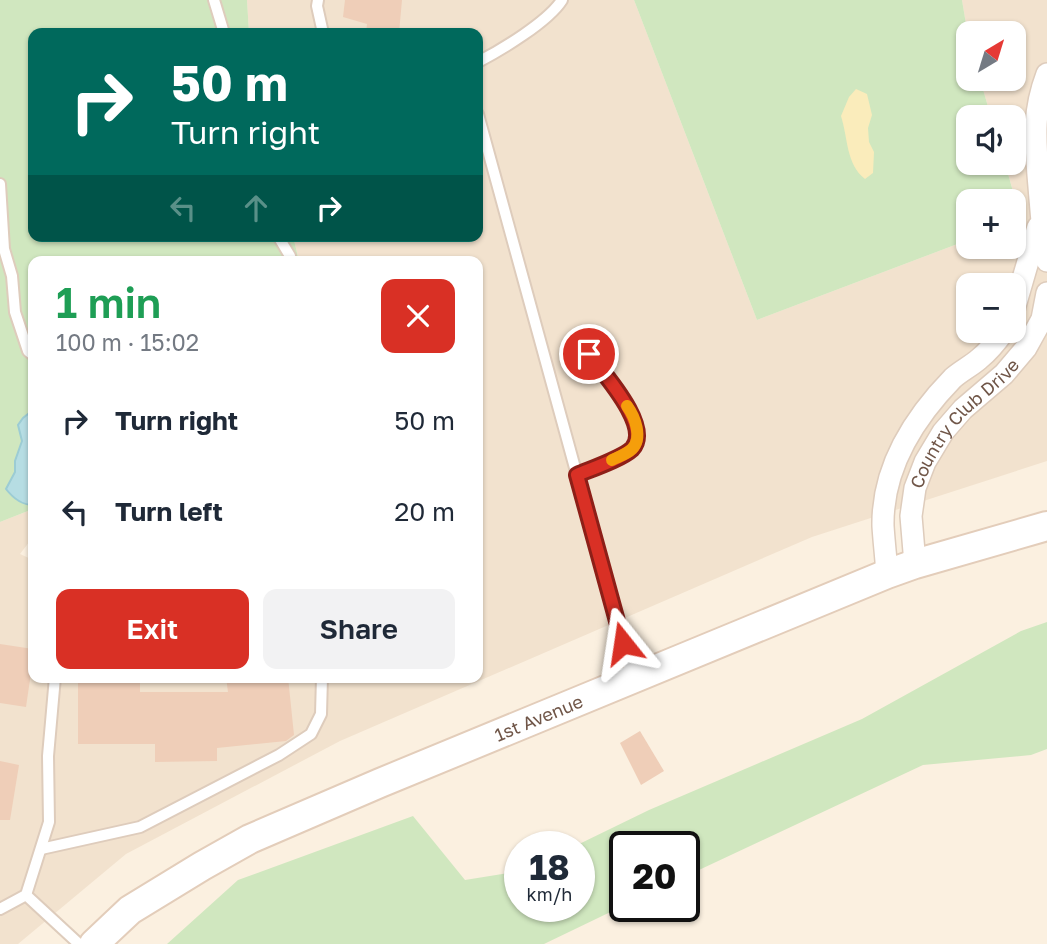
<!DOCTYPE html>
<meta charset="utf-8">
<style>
body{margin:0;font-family:"Golos Text",sans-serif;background:#f2f2f3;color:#1f2937;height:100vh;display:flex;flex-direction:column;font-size:26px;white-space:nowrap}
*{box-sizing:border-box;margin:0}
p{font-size:23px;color:#747a83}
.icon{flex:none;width:38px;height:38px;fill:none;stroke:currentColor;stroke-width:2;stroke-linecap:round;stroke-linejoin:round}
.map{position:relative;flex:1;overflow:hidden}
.details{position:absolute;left:28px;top:256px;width:455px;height:427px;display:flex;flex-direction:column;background:#fff;border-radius:14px;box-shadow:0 2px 5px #0004}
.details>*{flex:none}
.banner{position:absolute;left:28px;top:28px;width:455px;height:214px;border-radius:14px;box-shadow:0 2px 5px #0004;background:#00695c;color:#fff;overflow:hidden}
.needle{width:46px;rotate:38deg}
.buttons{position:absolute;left:956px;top:21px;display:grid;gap:14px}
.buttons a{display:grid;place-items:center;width:70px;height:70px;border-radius:14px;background:#fff;box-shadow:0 2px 5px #0004;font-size:35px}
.speed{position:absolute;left:504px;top:831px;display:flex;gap:14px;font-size:35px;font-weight:700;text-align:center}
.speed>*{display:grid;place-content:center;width:91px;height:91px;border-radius:50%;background:#fff;box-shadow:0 2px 5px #0004;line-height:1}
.speed small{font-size:18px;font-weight:400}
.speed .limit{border:4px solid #111;border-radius:10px;background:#fff;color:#111}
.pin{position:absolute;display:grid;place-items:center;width:60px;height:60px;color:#fff;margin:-30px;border:4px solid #fff;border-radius:50%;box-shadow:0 2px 7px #0007}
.me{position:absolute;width:77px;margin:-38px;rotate:345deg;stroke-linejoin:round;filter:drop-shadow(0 0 5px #0008)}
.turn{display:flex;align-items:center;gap:24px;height:147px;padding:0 28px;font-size:32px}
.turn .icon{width:91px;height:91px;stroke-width:2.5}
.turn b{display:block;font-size:49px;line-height:60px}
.lanes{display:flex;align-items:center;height:66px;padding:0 28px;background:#0003;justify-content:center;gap:35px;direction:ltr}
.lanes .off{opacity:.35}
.round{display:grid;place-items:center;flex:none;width:74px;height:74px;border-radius:14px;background:#f2f2f3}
.headline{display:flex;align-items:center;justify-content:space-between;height:119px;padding:0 28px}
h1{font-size:42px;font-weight:600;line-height:52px;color:#1e9e55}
.cta{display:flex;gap:14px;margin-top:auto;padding:14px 28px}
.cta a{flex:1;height:80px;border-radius:14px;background:#d93025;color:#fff;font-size:28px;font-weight:600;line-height:80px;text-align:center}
.cta a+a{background:#f2f2f3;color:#1f2937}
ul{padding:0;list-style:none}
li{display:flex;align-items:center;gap:21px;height:91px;padding:0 28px}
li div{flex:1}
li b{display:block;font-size:26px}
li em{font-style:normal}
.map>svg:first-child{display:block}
.residential{fill:#f2e2ce;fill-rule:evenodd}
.green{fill:#d0e7bf}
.sand{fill:#faecbb}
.water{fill:#b6dde3;stroke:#9cccd4;stroke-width:2}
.building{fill:#efceb8}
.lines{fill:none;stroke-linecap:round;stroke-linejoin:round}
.service-casing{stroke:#deccbc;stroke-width:14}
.minor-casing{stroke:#deccbc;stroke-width:24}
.secondary-casing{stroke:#e3cdba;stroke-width:32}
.service{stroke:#fff;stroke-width:10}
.minor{stroke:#fff;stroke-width:21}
.secondary{stroke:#fff;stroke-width:28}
.route-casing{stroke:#8d1f18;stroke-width:18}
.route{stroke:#d93025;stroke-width:12}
.slow{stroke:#f59e0b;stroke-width:12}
.labels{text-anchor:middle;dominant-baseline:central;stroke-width:7;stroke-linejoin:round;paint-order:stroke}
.street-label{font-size:18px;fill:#705648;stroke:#fef4e5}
</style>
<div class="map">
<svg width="1047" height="944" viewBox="0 0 1047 944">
<rect width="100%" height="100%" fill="#fbf0e0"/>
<path class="residential" d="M247,0H634L757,320L968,240V247H1013V223L1021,219L1005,163H1013V117H991L980,79H1013V33H968V36L962,0H1047V461L812,537L340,741L126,854L18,944H0V522L33,509V537L20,554L33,560V677H478V261H299L293,236H478V33H249ZM968,285H1013V331H968Z"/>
<g class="green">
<path d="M0,0H247L249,33H33V236H293L299,261H33V509L0,522Z"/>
<path d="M634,0H962L968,36V79H980L991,117H968V163H1005L1021,220L1013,223V201H968V240L757,320Z"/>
<path d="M1047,622V749L1031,755L923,765L684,877V847H625V905L544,944H167L238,880L413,816L465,880L520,871V906H579V847H573L649,810L862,719L1021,631Z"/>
</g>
<path class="sand" d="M856,89L867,94L872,115L868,128L869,142L874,152L873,173L865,179C846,164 848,138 841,116L849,97Z"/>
<path class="water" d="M33,410V505C21,505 13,498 6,489L15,472V461L22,441L18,425L23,418Z"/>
<g class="building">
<path d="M345,0H402L399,33H366L367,24L343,17Z"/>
<path d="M0,644L33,649V659L26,707L0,703Z"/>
<path d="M78,677H140V692H228L226,677H288L294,735L286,741L217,748V761L155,762V744H78Z"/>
<path d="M640,731L664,771L641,785L620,743Z"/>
<path d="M0,761L19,765L10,820H0Z"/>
</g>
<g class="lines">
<g class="service-casing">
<g id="service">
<path d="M214,0L224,33"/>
<path d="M318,0L317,6L323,33"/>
<path d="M478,62C501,50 548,22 562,0"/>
<path d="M478,114L632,676"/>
<path d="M0,184L4,249L12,276L15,312L28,351L33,355"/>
<path d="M278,236L290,256L291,261"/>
<path d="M577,475C591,469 621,459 632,449C653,427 602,372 589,354"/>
<path d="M41,849L140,827L279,755L311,734L321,714L322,677"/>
<path d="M26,895L79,944"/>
<path d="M0,909L26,895L49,822L48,756L55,677"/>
</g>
</g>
<g class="minor-casing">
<g id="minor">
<path d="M1047,74C1033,111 1035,137 1038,175C1040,204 1043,233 1047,261"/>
<path d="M1013,313L1038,227"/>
<path id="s1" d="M915,564L911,516L915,488L925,462L943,432L963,409L1004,374L1026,348L1042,319L1047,293"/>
<path d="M887,574C886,558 884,542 883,526C882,468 914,418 953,378C961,371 971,366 979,359C989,351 997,341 1004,331"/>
</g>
</g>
<g class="secondary-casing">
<g id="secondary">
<path id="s2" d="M94,944L130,910L202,866L250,839L380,783L887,574L915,564L1047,526"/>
</g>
</g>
<use href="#service" class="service"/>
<use href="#minor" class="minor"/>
<use href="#secondary" class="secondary"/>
</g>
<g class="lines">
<g class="route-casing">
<path id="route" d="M589,354C602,372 653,427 632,449C621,459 591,469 577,475L623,643"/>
</g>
<use href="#route" class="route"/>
<path class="slow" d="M612,460C618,457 627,454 632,449C643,438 635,417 627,406"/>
</g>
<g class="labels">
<g class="street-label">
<text stroke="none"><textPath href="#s1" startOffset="159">Country Club Drive</textPath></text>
<text stroke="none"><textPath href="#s2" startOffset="502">1st Avenue</textPath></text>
</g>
</g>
</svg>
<div class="buttons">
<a><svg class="needle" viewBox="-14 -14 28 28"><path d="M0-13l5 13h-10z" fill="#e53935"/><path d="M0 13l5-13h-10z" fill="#747a83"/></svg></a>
<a><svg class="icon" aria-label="sound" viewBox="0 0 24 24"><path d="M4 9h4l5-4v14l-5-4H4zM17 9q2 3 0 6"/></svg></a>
<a>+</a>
<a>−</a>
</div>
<div class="speed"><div>18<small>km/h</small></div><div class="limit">20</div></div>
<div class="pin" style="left:589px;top:354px;background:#d93025"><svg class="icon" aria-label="arrive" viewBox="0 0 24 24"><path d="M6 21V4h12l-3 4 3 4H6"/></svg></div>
<svg class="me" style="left:623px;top:643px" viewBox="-20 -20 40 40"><path d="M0-17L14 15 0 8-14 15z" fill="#d93025" stroke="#fff" stroke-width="4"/></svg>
<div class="banner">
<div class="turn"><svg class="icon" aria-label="right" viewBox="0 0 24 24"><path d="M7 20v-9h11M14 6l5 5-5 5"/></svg><div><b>50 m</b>Turn right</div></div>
<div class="lanes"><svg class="icon off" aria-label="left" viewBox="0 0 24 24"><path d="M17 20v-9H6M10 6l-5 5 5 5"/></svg><svg class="icon off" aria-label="ahead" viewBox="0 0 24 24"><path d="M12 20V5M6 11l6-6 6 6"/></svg><svg class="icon" aria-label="right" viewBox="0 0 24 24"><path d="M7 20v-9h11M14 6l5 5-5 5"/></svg></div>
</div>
<section class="details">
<div class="headline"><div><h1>1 min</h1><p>100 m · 15:02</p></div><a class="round" style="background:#d93025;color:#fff"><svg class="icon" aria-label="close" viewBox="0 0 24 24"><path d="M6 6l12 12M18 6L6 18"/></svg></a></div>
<ul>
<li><svg class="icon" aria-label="right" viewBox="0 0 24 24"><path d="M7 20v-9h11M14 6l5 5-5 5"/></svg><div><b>Turn right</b></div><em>50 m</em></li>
<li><svg class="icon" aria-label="left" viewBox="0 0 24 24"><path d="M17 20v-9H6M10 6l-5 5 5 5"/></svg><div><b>Turn left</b></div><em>20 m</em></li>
</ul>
<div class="cta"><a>Exit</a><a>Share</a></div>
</section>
</div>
